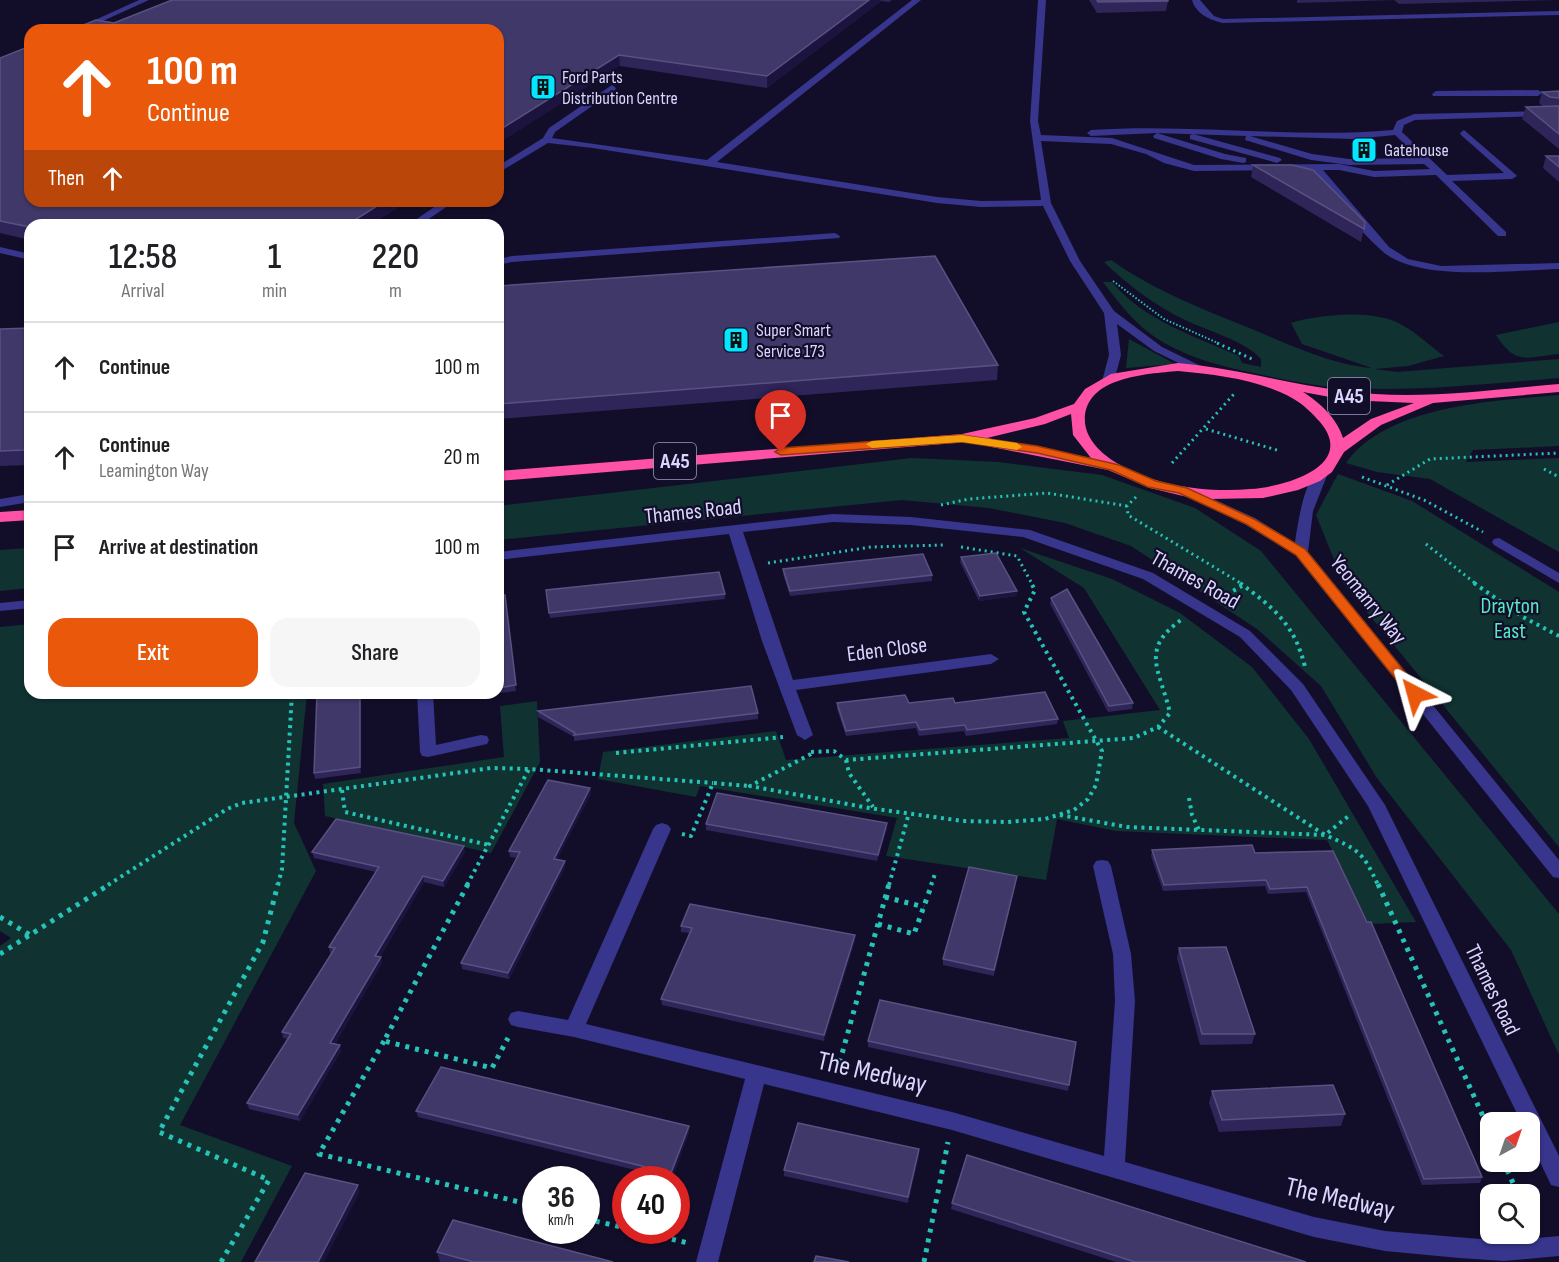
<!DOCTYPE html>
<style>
body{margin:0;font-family:"Sofia Sans Condensed",sans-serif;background:#f6f6f6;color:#202124;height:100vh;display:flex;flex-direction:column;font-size:22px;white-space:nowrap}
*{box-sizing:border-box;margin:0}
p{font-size:20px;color:#757577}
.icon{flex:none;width:33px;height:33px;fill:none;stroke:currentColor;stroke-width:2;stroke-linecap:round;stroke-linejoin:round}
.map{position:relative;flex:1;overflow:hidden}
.side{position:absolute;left:24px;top:219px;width:480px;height:480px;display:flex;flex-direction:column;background:#fff;border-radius:18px;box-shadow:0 2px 4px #0004}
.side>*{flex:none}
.top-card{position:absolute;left:24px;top:24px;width:480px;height:183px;border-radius:18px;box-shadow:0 2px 4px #0004;background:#ea580c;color:#fff;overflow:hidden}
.needle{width:39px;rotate:40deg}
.buttons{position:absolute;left:1480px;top:1112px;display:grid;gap:12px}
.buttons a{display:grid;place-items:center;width:60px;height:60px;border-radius:12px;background:#fff;box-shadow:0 2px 4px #0004;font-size:30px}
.speed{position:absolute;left:522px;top:1166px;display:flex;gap:12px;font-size:30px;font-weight:700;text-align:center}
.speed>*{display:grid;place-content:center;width:78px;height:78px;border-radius:50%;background:#fff;box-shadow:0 2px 4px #0004;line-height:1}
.speed small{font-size:15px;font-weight:400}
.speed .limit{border:9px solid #d22;background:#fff;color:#111}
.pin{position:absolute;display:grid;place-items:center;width:51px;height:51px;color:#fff;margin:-62px -26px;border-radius:50% 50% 50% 0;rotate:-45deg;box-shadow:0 0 6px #0007}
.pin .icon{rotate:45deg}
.me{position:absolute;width:66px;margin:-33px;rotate:321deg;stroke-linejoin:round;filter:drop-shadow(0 0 4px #0008)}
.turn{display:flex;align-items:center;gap:21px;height:126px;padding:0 24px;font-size:27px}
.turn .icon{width:78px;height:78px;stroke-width:2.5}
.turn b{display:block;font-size:42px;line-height:51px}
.then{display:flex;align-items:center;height:57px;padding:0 24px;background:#0003;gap:12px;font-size:22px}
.eta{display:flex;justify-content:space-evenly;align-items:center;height:102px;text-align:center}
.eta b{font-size:36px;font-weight:600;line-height:42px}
.button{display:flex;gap:12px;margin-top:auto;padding:12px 24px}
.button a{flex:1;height:69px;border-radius:18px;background:#ea580c;color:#fff;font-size:24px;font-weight:600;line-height:69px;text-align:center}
.button a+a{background:#f6f6f6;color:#202124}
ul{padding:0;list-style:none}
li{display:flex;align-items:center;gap:18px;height:90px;padding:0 24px;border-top:2px solid #e0e0e0}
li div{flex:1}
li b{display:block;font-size:22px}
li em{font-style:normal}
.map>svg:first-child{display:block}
.green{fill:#103332}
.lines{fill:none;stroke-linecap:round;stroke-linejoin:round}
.path-far3{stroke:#25c4b9;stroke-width:2;stroke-dasharray:1.5 2;stroke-linecap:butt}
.path-far2{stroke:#25c4b9;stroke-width:3;stroke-dasharray:2 4;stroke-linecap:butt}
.path-far1{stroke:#25c4b9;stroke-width:4;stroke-dasharray:3 4.5;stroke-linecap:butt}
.path{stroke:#25c4b9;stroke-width:5;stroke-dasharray:4 6;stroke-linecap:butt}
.minor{fill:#37358c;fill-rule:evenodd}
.highway{fill:#ff51a5;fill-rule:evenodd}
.wall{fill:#2f2559}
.shaded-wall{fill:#1c143e}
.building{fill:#41386a;stroke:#595182;stroke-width:1.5}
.route{fill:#ea580c;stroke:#983908;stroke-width:1.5}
.slow{fill:#f59e0b}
.labels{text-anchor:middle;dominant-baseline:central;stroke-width:4.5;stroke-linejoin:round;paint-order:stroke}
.far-poi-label{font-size:18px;fill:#dad6ff;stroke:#120e29;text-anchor:start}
.shield{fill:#120e29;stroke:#9e9abf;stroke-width:1.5}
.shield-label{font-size:21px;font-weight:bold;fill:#dad6ff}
.street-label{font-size:22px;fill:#dad6ff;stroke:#120e29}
.park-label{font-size:22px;fill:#56eac4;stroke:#120e29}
.near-street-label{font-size:27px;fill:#dad6ff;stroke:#120e29}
</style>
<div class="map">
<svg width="1559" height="1262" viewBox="0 0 1559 1262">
<rect width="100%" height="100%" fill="#120e29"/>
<g class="green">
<path d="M1111,260C1156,292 1208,311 1259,332C1294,347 1334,365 1372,368L1302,344L1291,323C1320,314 1375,309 1402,325C1417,333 1430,346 1444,356L1408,366L1374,369L1397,372L1559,359V378C1484,384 1406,393 1331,387C1305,384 1280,379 1254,373C1219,366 1182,356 1152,335C1132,320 1118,302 1103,282H1112C1143,320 1196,337 1239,356L1242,363L1261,367V359C1246,341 1205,330 1183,319C1153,304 1128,285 1104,262Z"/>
<path d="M1559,322V354C1526,357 1516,366 1496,335Z"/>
<path d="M1129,339L1175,364L1126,368Z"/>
<path d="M1559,395V446L1473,450L1466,462L1559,458V552L1430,479L1377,472L1346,463C1388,405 1494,401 1559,395Z"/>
<path d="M912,458L999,462L1102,475L1195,508L1261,551L1559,914V1055L1511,950L1377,778L1321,686L1257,629L1131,546L1065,523L989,508L902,500L498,540V506Z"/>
<path d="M1338,474L1412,501L1559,592V847L1344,584L1316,515Z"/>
<path d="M30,548V588L0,591V550Z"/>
<path d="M1020,548L1112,579L1180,613L1252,667L1309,739L1416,922L1369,924L1327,840L1116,831L1057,819L1046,880L886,856L897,818L700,786L696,797L598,779L603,752L776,731L786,760L1069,738L1063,721L1160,710L1084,588Z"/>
<path d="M30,624V693H307L294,823L316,871L180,1125L292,1166L241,1262H0V946L11,938L0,931V627Z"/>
<path d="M537,701L540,762L491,853L325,816L323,784L504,757L500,706Z"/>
</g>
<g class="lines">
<path class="path-far3" d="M1113,281L1164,319L1220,344"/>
<g class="path-far2">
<path d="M1217,343L1252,359"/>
<path d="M1206,429L1280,451"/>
<path d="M1172,463L1234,394"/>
<path d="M1544,469L1559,477"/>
<path d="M1362,477L1424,500L1483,532"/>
<path d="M1387,485L1430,459L1559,453"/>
<path d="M1136,497L1127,506L1128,515L1242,584"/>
<path d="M941,505L969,499L1047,493L1127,506"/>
<path d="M1426,544L1476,584"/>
<path d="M961,547L1017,556L1032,584"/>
<path d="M768,563L871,547L945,545"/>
</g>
<g class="path-far1">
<path d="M1240,583C1274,608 1295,625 1305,667"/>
<path d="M1474,583L1523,617L1559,636"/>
<path d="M1220,598L1242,586"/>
<path d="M1158,727L1325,835L1351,814"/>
<path d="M811,752L834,751L846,760L1134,738L1158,727L1170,713C1160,669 1138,649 1184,618"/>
<path d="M616,753L783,737"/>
<path d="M811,754L750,786L869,808L963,821L1007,822L1045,819L1074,810L1088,799L1096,785L1102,751L1024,612L1035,590L1031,583"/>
<path d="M846,760L849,773L873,807"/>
<path d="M342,790L345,812L489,845"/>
<path d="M1189,798L1192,815L1199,830"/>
<path d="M1060,815L1127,827L1325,835C1358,849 1363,852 1378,885"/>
<path d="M682,834L691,836L713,783L750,786"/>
<path d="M108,885L227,809L242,803L491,768L529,769"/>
<path d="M278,885L282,869L292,693"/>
<path d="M467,885L529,769L713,783"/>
<path d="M889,885L909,813"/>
<path d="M931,885L935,874"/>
</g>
<g class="path">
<path d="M468,884L384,1041L492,1068L508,1038"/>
<path d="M1378,884L1491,1134"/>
<path d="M885,897L924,907"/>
<path d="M0,917L30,935"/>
<path d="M878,924L914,934L932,884"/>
<path d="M0,954L110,884"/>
<path d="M384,1041L319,1154L536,1206"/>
<path d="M837,1072L889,884"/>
<path d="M1503,1161L1518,1194"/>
<path d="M586,1219L626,1228"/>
<path d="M633,1230L688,1243"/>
<path d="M221,1262L269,1180L159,1132L263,942L278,884"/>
<path d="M924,1262L948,1142"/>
</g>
<g class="minor">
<path d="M139,0H149L83,30H73Z"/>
<path d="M912,0H921L717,162L937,197L981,201L1041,200L1030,121L1038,0H1046L1038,121L1041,135L1112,138L1194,165L1339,164L1374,171L1430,169L1424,164L1349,165L1311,160L1245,140L1246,136L1157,133L1225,154L1246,158V162L1243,163L1221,159L1154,138L1153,136L1157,133L1091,136L1087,133L1091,130C1192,123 1293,139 1393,130L1397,121L1414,114L1545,111L1546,113L1542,116L1415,120L1404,125L1402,132L1447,175L1504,173L1461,135L1460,133L1464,130L1515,174L1517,176L1512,179L1452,181L1506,232V236H1498L1436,175L1374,177L1339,170H1323L1389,247L1408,259L1441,266L1559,263V269C1512,270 1416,283 1381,250C1356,228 1334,196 1313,170L1194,171L1164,163L1146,154L1111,144L1041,141L1051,203L1080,261L1114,311L1162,347L1207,369L1201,373L1197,372L1154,351L1117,324L1121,355L1114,381L1108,385L1102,381L1109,355L1104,313L1070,261L1043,206L981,207L937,203L593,148L548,143L498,173V166L543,138L549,128L612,85L616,88L615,90L555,132L552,138L707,160ZM1395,135L1419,158L1349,159L1312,154L1250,136L1354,139Z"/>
<path d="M1192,0H1200L1214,16L1223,19L1559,11V15L1223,23C1210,20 1196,14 1192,0Z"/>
<path d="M1436,91L1538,90L1542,93L1538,96H1433L1432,94Z"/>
<path d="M1193,134L1280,158L1282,160L1277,163L1190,139V135Z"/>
<path d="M443,201H455L420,225H408Z"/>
<path d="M835,233L840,236L839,238L512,262L498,265V259L512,256Z"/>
<path d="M0,247L30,254V260L0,253Z"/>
<path d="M1321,469L1328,473L1313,511L1308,552L1559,860V878L1553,877L1296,555L1245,524L1175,490L1182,486L1187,487L1255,518L1295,543C1297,527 1305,474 1321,469Z"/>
<path d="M30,494V502L0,507V499Z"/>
<path d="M833,514L911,517L1030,530L1153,573L1250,631L1303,684L1385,805L1559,1156V1187L1551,1185L1530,1141V1122H1521L1368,806L1291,690L1240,637L1143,579L1023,537L911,525L833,522L743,532L793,680L991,654L999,659L991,664L796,690L813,735L805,740L797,735L762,641L729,534L498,560V552Z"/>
<path d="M1499,538L1559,573V583L1494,545L1492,542L1494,539Z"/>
<path d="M30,600V608L0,611V603Z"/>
<path d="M417,693H433L436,745L481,735L487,736L489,740L487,744L428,757L422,756L420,752Z"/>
<path d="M662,823L668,825L671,829L586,1024L952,1112L1104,1156L1115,1001L1113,954L1093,866L1096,861L1102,860L1108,861L1111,866L1131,954L1135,1001L1125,1162L1314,1217L1385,1231L1504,1241L1559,1236V1256L1504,1261L1459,1258L1385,1251L1314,1237L952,1130L764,1084L718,1262H696L745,1079L574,1037L518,1027L511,1025L508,1019L511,1013L518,1011L568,1020L653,829L656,825Z"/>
</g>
<g class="highway">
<path d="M1178,363C1235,368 1288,384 1344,391C1415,401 1488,390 1559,384V392L1433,403L1381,425L1344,452L1332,472L1320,481L1298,490L1263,498L1211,499L1183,496L1150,488L1108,470L967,442L498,481V471L962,434L1035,418L1074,404L1085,389L1111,374ZM1178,371C1218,375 1257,379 1292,398C1303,404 1312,413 1320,422C1358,467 1282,487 1251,489C1206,493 1154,486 1115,462C1101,453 1087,440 1085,423C1082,377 1146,374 1178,371ZM1303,392L1346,400L1414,403L1371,419L1343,438C1337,418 1320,403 1303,392ZM1071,414L1073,435L1091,458L987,438L1045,424Z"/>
<path d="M30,510V520L0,522V512Z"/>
</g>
</g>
<g class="wall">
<path d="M172,0H892L889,2L881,1L767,88L620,66L114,23Z"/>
<path d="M1089,0H1168V1L1166,11L1097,13Z"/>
<path d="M1297,0H1558L1399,4L1394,0L1297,3Z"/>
<path d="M0,58L408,201L370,225H30V240L0,233Z"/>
<path d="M1559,91V149L1522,119L1526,107H1544L1539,103L1542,92Z"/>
<path d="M1546,156H1559V182L1543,168Z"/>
<path d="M1253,165L1365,222L1361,242L1251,177Z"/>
<path d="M498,286L998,365L997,380L498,419Z"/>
<path d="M0,329L28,465L0,466Z"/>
<path d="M961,557L1017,591V596L979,601L960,562Z"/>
<path d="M783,569L932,575V581L790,596L783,574Z"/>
<path d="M546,590L725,594V599L550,618Z"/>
<path d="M498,595H505L516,691L474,696V693H498Z"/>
<path d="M1051,598L1133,703L1132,709L1108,712L1050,604Z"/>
<path d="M361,693V773L315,779L314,773Z"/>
<path d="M837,703H955L1058,719L1057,724L966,736L964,731L919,736L916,728L846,736L837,709Z"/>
<path d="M538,711L758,713V719L574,741V737L538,717Z"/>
<path d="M590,788L591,794L557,859L565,861V867L509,979L462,969L461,963L518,858L510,857L509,851Z"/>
<path d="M706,824L887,829L877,861L706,830Z"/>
<path d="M1152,850L1255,853L1333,851L1482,1177L1480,1183L1422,1185L1306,892L1268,894L1265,886L1163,891L1151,856Z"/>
<path d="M312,852H465L444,887L424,882L380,957L382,963L335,1044L341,1051L300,1121L249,1109L247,1103L288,1039L283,1038L282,1032L331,953H330L329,947L376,872L314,858Z"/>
<path d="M1017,876L994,976L943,965V959Z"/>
<path d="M681,926L855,941L824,1041L662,1005L661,999L690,933L681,932Z"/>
<path d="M1179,948L1255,1034L1252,1044L1200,1045L1177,958Z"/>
<path d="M868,1041L1076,1042L1068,1091L868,1047Z"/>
<path d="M1212,1091L1345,1114L1341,1126L1219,1132L1209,1103Z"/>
<path d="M416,1111L689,1132L672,1179L418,1117Z"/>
<path d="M919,1155L908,1203L784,1176V1170Z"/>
<path d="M952,1203L1306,1262H1116L951,1209Z"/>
<path d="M437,1252L613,1262H440Z"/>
</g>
<g class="shaded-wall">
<path d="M869,0H881V1L767,88V76Z"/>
<path d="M619,55L620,66L498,144V131Z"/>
<path d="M385,201H408L370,225H347Z"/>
<path d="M30,439V463L28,465L24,450Z"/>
<path d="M1017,591V596L979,601L980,596Z"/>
<path d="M360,693H361V773L360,767Z"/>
<path d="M590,788L591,794L554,865V859Z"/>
<path d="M887,823V829L877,861L878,855Z"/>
<path d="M464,846L465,852L444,887L443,881Z"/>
<path d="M565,861V867L509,979L508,973Z"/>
<path d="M423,876L424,882L377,962L375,956Z"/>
<path d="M1017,876L1016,882L994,976V970Z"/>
<path d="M855,935V941L824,1041V1035Z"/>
<path d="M381,957L382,963L332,1049L330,1043Z"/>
<path d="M340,1045L341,1051L300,1121L298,1115Z"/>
<path d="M689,1126V1132L672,1179L671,1173Z"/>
<path d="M919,1149V1155L908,1203V1197Z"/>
<path d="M358,1185L360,1192L324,1262H318Z"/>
</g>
<g class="building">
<path d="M172,0H869L767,76L619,55L498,131V30H71L96,20L114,23Z"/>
<path d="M1097,0H1168V1L1098,2Z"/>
<path d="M30,46V201H385L347,225H30V227L0,221V58Z"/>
<path d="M1559,91V98L1550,97L1542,92Z"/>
<path d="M1559,106V134L1526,107Z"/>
<path d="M1546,156H1559V167Z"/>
<path d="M1253,165H1292L1313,170L1365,222L1364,229Z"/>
<path d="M935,256L998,365L498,404V286Z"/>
<path d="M30,328V439L24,450L0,451V329Z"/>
<path d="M996,553L1017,591L980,596L961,557Z"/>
<path d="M923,554L932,575L790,591L783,569Z"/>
<path d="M719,572L725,594L549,613L546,590Z"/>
<path d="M1067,589L1133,703L1109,706L1051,598Z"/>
<path d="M498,595H505L516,685L498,688Z"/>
<path d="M751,686L758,713L574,735L575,733L538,711Z"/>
<path d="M1045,692L1058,719L967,730L965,725L920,730L916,722L846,731L837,703L905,695L909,703L953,698L955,703Z"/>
<path d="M317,693H360V767L314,773Z"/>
<path d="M548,780L590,788L554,859L565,861L508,973L461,963L520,852L509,851Z"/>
<path d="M717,793L887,823L878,855L706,824Z"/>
<path d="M336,819L464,846L443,881L423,876L375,956L381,957L330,1043L340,1045L298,1115L247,1103L291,1034L282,1032L335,948L329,947L379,867L312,852Z"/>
<path d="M1252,845L1255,853L1333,851L1367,922H1371L1482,1177L1424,1179L1307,887L1270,889L1266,880L1164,885L1152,850Z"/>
<path d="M969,867L1017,876L994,970L943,959Z"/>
<path d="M690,904L855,935L824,1035L661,999L692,928L681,926Z"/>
<path d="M1226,947L1255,1034H1202L1179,948Z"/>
<path d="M880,1000L1076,1042L1069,1085L868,1041Z"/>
<path d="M441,1067L689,1126L671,1173L416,1111Z"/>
<path d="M1333,1085L1345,1114L1222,1120L1212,1091Z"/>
<path d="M798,1123L919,1149L908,1197L784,1170Z"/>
<path d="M967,1155L1306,1262H1135L952,1203Z"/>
<path d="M305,1173L358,1185L318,1262H255Z"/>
<path d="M453,1220L613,1262H474L437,1252Z"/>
<path d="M816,1256L849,1262H814Z"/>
</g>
<path class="route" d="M962,435L1037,446L1119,465L1156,481L1187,488L1254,519L1305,549L1423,694L1420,697H1410L1296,555L1246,524L1179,493L1148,487L1111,470L1037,453L962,442L781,455L775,452L781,448Z"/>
<path class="slow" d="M962,435L1017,443L1022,447L1017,450L962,442L872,448L866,444L872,441Z"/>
<defs>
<g id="building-square" transform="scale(1.35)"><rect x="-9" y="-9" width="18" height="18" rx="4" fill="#02e7ff" stroke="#120e29"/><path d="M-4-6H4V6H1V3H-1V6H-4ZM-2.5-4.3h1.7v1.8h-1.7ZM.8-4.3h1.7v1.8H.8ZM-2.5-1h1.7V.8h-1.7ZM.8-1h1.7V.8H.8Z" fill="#111"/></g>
</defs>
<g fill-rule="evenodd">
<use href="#building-square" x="543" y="87"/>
<use href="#building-square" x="1364" y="150"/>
<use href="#building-square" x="736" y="340"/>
</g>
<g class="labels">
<g class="far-poi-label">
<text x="562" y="77">Ford Parts<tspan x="562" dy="21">Distribution Centre</tspan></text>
<text x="1384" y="150">Gatehouse</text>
<text x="756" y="330">Super Smart<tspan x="756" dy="21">Service 173</tspan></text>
</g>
<g class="shield">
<rect x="1328" y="378" width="42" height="36" rx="4.5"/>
<rect x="654" y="443" width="42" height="36" rx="4.5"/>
</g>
<g class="shield-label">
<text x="1349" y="396">A45</text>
<text x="675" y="461">A45</text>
</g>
<g class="street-label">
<text transform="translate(693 512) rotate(-6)">Thames Road</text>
<text transform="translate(1195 580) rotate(29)">Thames Road</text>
<text transform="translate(1368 600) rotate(51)">Yeomanry Way</text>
<text transform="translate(887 650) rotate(-7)">Eden Close</text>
<text transform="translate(1492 990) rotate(64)">Thames Road</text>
</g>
<g class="park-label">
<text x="1510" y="606">Drayton<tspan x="1510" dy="25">East</tspan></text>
</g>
<g class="near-street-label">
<text transform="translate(872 1073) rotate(13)">The Medway</text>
<text transform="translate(1340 1199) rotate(13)">The Medway</text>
</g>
</g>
</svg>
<div class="buttons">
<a><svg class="needle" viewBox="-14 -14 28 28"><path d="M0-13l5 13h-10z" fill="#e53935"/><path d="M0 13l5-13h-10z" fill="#757577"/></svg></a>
<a><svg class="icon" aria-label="search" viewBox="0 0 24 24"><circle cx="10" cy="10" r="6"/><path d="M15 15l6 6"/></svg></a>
</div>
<div class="speed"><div>36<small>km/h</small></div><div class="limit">40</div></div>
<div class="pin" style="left:781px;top:452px;background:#d93025"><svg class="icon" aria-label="arrive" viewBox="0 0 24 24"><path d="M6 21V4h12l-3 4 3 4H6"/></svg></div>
<svg class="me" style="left:1415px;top:694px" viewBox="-20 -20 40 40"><path d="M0-17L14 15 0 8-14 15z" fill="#ea580c" stroke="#fff" stroke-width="4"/></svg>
<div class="top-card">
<div class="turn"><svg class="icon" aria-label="ahead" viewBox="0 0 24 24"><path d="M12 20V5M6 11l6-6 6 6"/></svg><div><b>100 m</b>Continue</div></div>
<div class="then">Then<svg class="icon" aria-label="ahead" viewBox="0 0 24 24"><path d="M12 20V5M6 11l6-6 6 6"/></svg></div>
</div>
<section class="side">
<div class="eta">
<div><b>12:58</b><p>Arrival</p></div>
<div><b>1</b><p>min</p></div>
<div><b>220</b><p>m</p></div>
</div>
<ul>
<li><svg class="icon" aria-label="ahead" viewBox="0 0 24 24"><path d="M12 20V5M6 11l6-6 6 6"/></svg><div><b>Continue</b></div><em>100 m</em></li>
<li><svg class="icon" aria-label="ahead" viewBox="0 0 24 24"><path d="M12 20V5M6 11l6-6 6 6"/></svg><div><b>Continue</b><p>Leamington Way</p></div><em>20 m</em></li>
<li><svg class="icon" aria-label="arrive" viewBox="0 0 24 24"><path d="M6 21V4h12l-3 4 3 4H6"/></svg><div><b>Arrive at destination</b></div><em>100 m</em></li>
</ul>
<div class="button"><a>Exit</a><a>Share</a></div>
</section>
</div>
